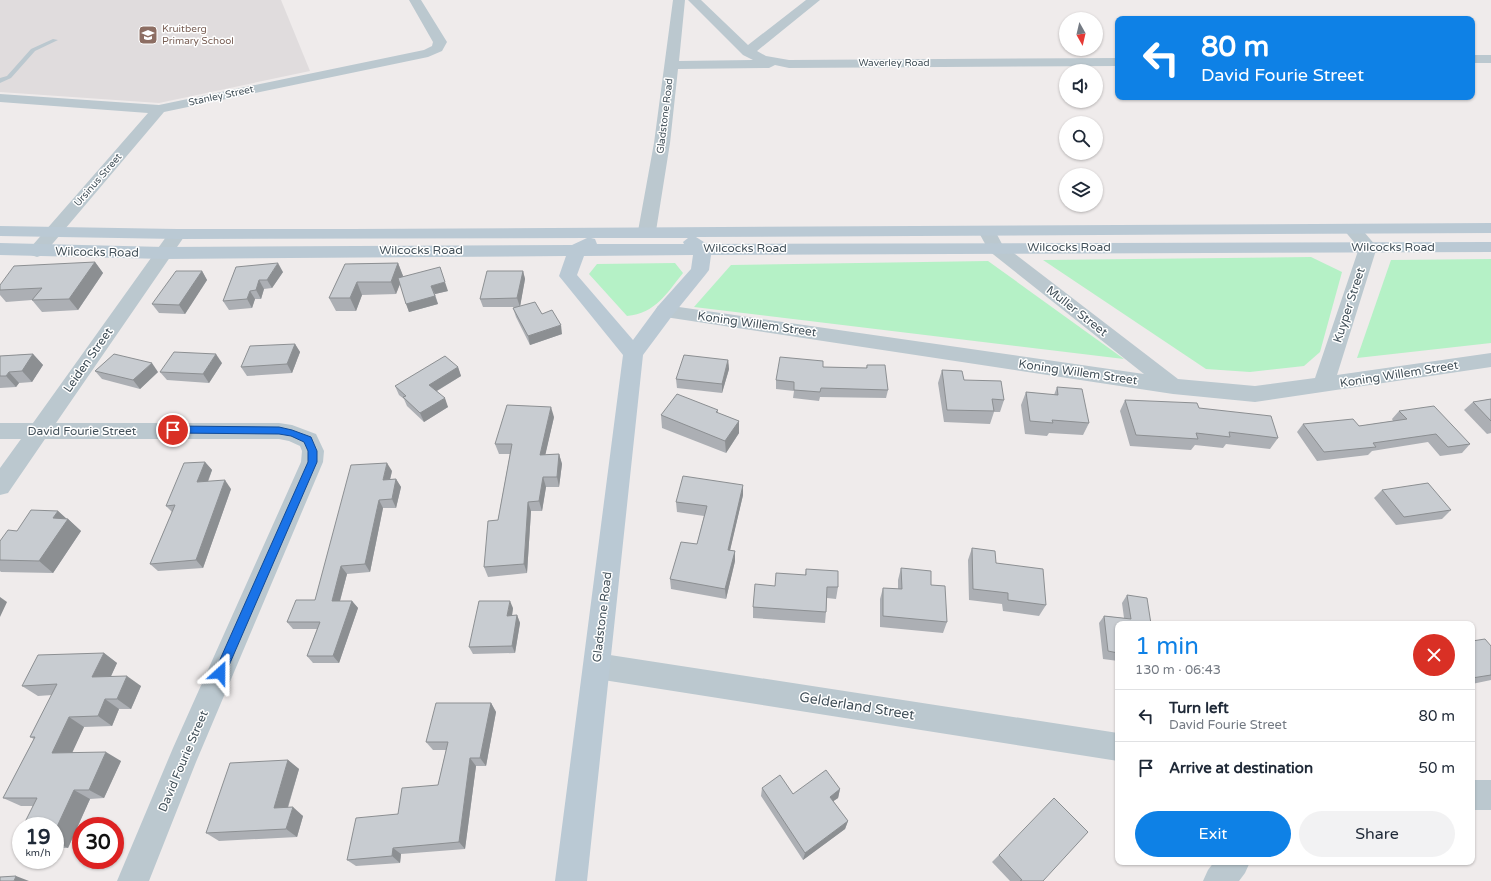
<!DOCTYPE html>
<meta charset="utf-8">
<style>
body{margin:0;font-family:"Varela Round",sans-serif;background:#f2f2f3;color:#1f2937;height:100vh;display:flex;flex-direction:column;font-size:15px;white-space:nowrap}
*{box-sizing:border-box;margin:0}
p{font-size:13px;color:#747a83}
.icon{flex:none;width:22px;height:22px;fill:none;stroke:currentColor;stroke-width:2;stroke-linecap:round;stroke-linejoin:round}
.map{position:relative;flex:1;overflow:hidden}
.panel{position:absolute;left:1115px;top:621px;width:360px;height:244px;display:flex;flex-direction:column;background:#fff;border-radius:8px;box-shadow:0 1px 3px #0004}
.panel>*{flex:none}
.top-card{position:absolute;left:1115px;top:16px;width:360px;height:84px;border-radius:8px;box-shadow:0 1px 3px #0004;background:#0e81e6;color:#fff;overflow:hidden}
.needle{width:26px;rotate:172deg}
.tools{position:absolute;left:1059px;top:12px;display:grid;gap:8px}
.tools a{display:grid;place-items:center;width:44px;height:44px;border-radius:50%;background:#fff;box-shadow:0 1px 3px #0004;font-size:20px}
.speed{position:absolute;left:12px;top:817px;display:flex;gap:8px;font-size:20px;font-weight:700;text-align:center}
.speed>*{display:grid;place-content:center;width:52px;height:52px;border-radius:50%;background:#fff;box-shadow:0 1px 3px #0004;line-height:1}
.speed small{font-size:10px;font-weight:400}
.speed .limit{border:6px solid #d22;background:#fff;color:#111}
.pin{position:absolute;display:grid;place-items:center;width:34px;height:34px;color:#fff;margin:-17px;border:2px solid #fff;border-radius:50%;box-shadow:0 1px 4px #0007}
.me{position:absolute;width:44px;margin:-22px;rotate:24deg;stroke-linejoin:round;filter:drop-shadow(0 0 3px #0008)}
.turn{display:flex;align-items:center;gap:14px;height:84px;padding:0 20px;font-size:18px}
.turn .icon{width:52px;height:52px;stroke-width:2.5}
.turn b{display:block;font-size:28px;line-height:34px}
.round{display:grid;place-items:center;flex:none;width:42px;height:42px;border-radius:21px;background:#f2f2f3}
.headline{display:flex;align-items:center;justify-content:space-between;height:68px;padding:0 20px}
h1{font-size:24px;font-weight:600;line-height:30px;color:#0e81e6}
.primary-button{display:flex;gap:8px;margin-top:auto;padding:8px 20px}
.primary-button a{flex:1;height:46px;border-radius:24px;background:#0e81e6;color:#fff;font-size:16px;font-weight:600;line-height:46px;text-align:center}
.primary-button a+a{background:#f2f2f3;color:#1f2937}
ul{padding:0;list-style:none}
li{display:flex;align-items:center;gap:12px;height:52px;padding:0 20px;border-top:1px solid #e0e1e3}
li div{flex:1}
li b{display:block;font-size:15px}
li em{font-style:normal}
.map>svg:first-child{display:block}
.education{fill:#e0dcdd}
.green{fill:#b5f1c6}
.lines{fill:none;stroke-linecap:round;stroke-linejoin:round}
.lane{fill:#bbc8cf;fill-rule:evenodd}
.street{fill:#bbc8cf;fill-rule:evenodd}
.secondary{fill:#bac9d4;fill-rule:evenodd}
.wall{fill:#acafb4}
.shaded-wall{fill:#8c8f92}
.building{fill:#c8ccd1;stroke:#8c8f92}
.route{fill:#1a73e8;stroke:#114b97}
.labels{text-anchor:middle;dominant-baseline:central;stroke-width:3;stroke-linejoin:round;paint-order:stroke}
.far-education-label{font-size:10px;fill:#785e54;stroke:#fff;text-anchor:start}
.far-street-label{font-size:10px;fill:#43515a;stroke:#fff}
.street-label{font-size:12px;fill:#43515a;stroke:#fff}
.near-street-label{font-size:14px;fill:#43515a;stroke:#fff}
</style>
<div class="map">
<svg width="1491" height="881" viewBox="0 0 1491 881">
<rect width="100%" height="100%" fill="#efebeb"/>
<path class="education" d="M0,0H281L310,71L159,103L0,92Z"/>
<g class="green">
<path d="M1311,257L1342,272L1320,352L1304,366L1250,372L1206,369L1043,260Z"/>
<path d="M1491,259V343L1357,358L1391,260Z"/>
<path d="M988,261L1124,359L694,307L731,265Z"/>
<path d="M675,263L683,273C666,294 656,313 627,316L589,274L597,264Z"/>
</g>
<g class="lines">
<path class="lane" d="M53,39L58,40L35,51L11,78L0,83V78L7,76L31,49Z"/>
<g class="street">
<path d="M409,0H421L447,42L442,51L428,57L164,112L43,255L37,257L31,255L28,251L31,247L148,113L0,102V94L159,105L424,50L432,46L433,42Z"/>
<path d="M673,0H685L679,61L753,60L743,55L688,0H701L748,45L806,0H820L757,51L766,56L789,60L1118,58V66L789,68L775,65L769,68L678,69L670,143L656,231L653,235L647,236L641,235L638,231L654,143Z"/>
<rect x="1472" y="55" width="19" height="8"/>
<path d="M1352,224L1358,225L1377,247L1337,375L1491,353V367L1255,402L1173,394L665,317L658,316L655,311L658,306L665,305L1144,374L989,251L978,231L981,227L987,226L993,227L1002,244L1178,379L1255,386L1315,378L1359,248L1343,229L1346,225Z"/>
<path d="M177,229L183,230L186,234L56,423H279L292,425L316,434L324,451L323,462L196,762L149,881H117L173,748L301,462L302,451L300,446L289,441L279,439H45L8,493L0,495V468L21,439H0V423H33L171,230Z"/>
<path d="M597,653L1118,733V761L597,679L587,675L584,666L587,657Z"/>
<rect x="1472" y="780" width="19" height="30"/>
<path d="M1214,862H1250L1245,873L1239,881H1203L1208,870Z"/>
</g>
<path class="secondary" d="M1491,223V233L696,237L707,244L1491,242V252L711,255L709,270L706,274L672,316L643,355L587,881H555L623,355L559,276L566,256L164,259L0,255V243L164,247L572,245L587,238L177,239L0,236V226L177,229H352ZM591,238H688L683,242L684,244H597L595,239ZM693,255L691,269L658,306L633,340L577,275L584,256Z"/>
</g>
<g class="wall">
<path d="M95,262L103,273L78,310L42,312L32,300L6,302L0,295V285Z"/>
<path d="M398,263L403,276V277L448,291L435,294L438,304L409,312L400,284L396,294L362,295L356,311H336L329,298L345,264Z"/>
<path d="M236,267L283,272L272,288L264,289L261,299H255L252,308L229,310L223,301Z"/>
<path d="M202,271L207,280L185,314L159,313L152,304Z"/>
<path d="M523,271L525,279L520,306L542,314L562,334L530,345L516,317L513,308L520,307H483L480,299Z"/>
<path d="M295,344L300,352L292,373L247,376L241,367Z"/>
<path d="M33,354L43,365L32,382L19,383L16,387L0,388V356Z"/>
<path d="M728,360L729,369L722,393L677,388L676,379Z"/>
<path d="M222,363L209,383L167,380L160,372Z"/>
<path d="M867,365L888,390L886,398L820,397L819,401L793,398L794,391L776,389V380L823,367L866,368Z"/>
<path d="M458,367L461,376L437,391L448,407L424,422L407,406L404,399L399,395L395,386Z"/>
<path d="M942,370L964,380L1004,400L1000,412H994L990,424L944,422L938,383Z"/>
<path d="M95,371L158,372L140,389L102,379Z"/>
<path d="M1057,387L1089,423L1083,435L1049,433L1047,436L1025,434L1021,405L1026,392L1054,395Z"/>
<path d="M1491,399V433L1487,434L1464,410L1473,402Z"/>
<path d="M1125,400L1199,408L1278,438L1270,449L1226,444L1223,448L1195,445L1191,450L1130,446L1120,411Z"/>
<path d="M718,410V413L739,421V433L726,453L662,428L661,415Z"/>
<path d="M1399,411L1470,444L1462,453L1440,456L1428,442L1372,451L1368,455L1317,461L1297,432L1303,424L1359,426L1393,421L1392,419Z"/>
<path d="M554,417L545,455L559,454L562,464L559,487H546L542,511H531L527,573L488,577L484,567L498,520L510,454H499L495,444Z"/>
<path d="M205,462L212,470L208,482L231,489L203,568L158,571L150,564L172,512L166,506Z"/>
<path d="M392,471L390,479H396L401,487L396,508H383L370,572L347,574L340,601H352L358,608L339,663H313L307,656L317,629H293L287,622L315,600Z"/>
<path d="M743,485V495L730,550L735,551V561L726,599L671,589L670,579L697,544L704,516L677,512L676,502Z"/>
<path d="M1382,490L1451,510L1442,519L1396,525L1374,498Z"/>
<path d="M58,511L66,519H68L81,531L53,573L1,572L0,571V541L17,531Z"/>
<path d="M972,548L996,563L1046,605L1039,616L1003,611L1002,604L969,600L968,560Z"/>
<path d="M901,568L931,585L947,622L943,633L880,627V599L883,588L898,589V580Z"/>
<path d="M806,569L838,587L836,599L827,598L826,612L825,623L753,618V607L775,586L805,575Z"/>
<path d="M1127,595L1151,624H1118V661L1103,659L1099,623L1104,616L1124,618L1122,603Z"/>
<path d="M513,608L512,615H517L520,623L515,653L473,654L469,647Z"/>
<path d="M1472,641L1491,646V680L1472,684Z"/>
<path d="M104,653L117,663L111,676L141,686L131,709H119L112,726L84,727L72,752L121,761L104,798L90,799L68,848H55V826L32,806H21L3,798L34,739L30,737L52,695L38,696L22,686Z"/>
<path d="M491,703L496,712L486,766H476L465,849L401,854L400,863L356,866L347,860L398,814L438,785L446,750H433L426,742Z"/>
<path d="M288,760L299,769L288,808L303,816L297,837L219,841L206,833Z"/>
<path d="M762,788L793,794L840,789L838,798L833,801L848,821L845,829L803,860L761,796Z"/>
<path d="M21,829V844L15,841Z"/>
<path d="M999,855L1043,881H1010L992,862Z"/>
</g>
<g class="shaded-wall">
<path d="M95,262L103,273L78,310L69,299Z"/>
<path d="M278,263L283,272L272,288L267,280Z"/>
<path d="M398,263L403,276L396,294L391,282Z"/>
<path d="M202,271L207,280L185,314L179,305Z"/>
<path d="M523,271L525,279L520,307L517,298Z"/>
<path d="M259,280L264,289L261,299L256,290Z"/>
<path d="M357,282L362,295L356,311L350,298Z"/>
<path d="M445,282L448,291L435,294L431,286Z"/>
<path d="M250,291L255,299L252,308L247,299Z"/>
<path d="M435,296L438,304L409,312L406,304Z"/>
<path d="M561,325L562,334L530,345L528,336Z"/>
<path d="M295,344L300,352L292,373L287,364Z"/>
<path d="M33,354L43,365L32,382L22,371Z"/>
<path d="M216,354L222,363L209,383L203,374Z"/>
<path d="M728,360L729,369L722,393V384Z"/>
<path d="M152,363L158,372L140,389L133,380Z"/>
<path d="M458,367L461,376L433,393L429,385Z"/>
<path d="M9,372L19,383L16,387L6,376Z"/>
<path d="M445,398L448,407L424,422L420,413Z"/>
<path d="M551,407L554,417L543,465L540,455Z"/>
<path d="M739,421V433L726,453L725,441Z"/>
<path d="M559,454L562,464L559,487L557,477Z"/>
<path d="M205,462L212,470L204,491L197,482Z"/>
<path d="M387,463L392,471L388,488L383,480Z"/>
<path d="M543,477L546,487L542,511L539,501Z"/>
<path d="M396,479L401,487L396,508L392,499Z"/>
<path d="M225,480L231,489L203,568L196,560Z"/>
<path d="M743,485V495L728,559V550Z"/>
<path d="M379,500L383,508L370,572L365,564Z"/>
<path d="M528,502L531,511L527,573L524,564Z"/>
<path d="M58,511L67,519H68L81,531L53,573L39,561L53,518Z"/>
<path d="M735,551V561L726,599L725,589Z"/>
<path d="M341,566L347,574L338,608L332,601Z"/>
<path d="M0,597L7,602L0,617Z"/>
<path d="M352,601L358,608L339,663L333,656Z"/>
<path d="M510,601L513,608L511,623L507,616Z"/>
<path d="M517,615L520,623L515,653L512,646Z"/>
<path d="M104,653L117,663L106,687L92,677Z"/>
<path d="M127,676L141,686L131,709L117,699Z"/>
<path d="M105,699L119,709L112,726L98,716Z"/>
<path d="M491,703L496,712L486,766L480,758Z"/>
<path d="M69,717L84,727L68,762L52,753Z"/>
<path d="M106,752L121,761L104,798L89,790Z"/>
<path d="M470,758L476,766L465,849L459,842Z"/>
<path d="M288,760L299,769L285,816L274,808Z"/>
<path d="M840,789L838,798L828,805L830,797Z"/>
<path d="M74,790L90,799L68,848L55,842V831Z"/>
<path d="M293,807L303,816L297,837L286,829Z"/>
<path d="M848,821L845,829L803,860L805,853Z"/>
<path d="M393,848L401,854L400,863L392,856Z"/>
<path d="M16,876L29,881H14Z"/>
</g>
<g class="building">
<path d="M95,262L69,299L32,300L42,288L0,290V285L14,266Z"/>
<path d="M278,263L267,280H259L256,290L250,291L247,299L223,301L236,267Z"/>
<path d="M398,263L391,282H357L350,298H329L345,264Z"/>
<path d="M440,267L445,282L431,286L435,296L406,304L398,278Z"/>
<path d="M176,271H202L179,305L152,304Z"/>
<path d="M487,271H523L517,298L480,299Z"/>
<path d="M535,302L542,314L552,310L561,325L528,336L513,308Z"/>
<path d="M295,344L287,364L241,367L250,346Z"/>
<path d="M174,352L216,354L203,374L160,372Z"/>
<path d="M33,354L22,371L9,372L6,376H0V356Z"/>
<path d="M114,354L152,363L133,380L95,371Z"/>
<path d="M684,355L728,360L722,384L676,379Z"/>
<path d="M445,356L458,367L429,385L445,398L420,413L403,397L406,396L395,386Z"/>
<path d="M780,357L823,361V367L867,368V365H885L888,390L821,388L820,392L794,390V382L776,380Z"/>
<path d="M942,370L962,371L964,380L1001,381L1004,400L992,399L994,411L947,410Z"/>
<path d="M1057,387L1082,389L1089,423L1052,420L1053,423L1030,421L1026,392L1058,395Z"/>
<path d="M677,394L718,410L716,412L739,421L725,441L661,415Z"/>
<path d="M1491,399V421L1473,402Z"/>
<path d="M1125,400L1197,403L1199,408L1271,416L1278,438L1229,432L1230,437L1196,433L1198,439L1136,435Z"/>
<path d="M507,405L551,407L540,455L559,454L557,477H543L539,501L528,502L524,564L484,567L488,521L498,520L512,444H495Z"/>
<path d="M1434,406L1470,444L1448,447L1436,434L1373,443L1376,447L1324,452L1303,424L1353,419L1359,426L1407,419L1399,411Z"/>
<path d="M205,462L197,482L225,480L196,560L150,564L175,505L166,506L184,463Z"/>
<path d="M387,463L383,480L396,479L392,499L379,500L365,564L341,566L332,601H352L333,656H307L320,622H287L296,600H315L351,465Z"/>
<path d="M683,476L743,485L728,550L735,551L725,589L670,579L681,542L697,544L707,506L676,502Z"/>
<path d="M1428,483L1451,510L1404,517L1382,490Z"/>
<path d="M31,510L58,511L53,518L68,519L39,561L0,560V541L8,530L17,531Z"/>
<path d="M972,548L995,551L996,563L1043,569L1046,605L1008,600V593L973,589Z"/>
<path d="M901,568L931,571V585L945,586L947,622L883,616V588L902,589Z"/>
<path d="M806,569L838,571V587H827L826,612L753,607L755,584L775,586L776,573L806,575Z"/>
<path d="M1127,595L1147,598L1151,624H1118V653L1108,651L1104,616L1131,619Z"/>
<path d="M479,601H510L507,616L517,615L512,646L469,647Z"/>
<path d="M1485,639L1491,646V675L1472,678V641Z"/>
<path d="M104,653L92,677L127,676L117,699H105L98,716L69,717L52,753L106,752L89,790H74L55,831V826H23L37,798H3L35,737H30L57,684L22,686L38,655Z"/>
<path d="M436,703H491L480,758H470L459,842L393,848L392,856L347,860L356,818L398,814L402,788L438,785L448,742H426Z"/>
<path d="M288,760L274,808L293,807L286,829L206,833L230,763Z"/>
<path d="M826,770L840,789L830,797L848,821L805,853L762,788L780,775L793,794Z"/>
<path d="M1054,798L1088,832L1043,881H1020L1022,880L999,855Z"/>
<path d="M21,829V841H15Z"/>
<path d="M16,876L14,881H0V877Z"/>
</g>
<path class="route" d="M173,426L279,427L292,430L311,437L317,451V462L224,677L220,679L216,677L214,673L308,462V451L304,442L291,436L279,434L173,433L169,430Z"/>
<defs>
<g id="school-square" transform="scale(1)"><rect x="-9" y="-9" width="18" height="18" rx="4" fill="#8d6e63" stroke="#fff"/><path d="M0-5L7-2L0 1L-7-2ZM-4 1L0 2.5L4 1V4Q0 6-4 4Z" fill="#fff"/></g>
</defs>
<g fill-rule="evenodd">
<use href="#school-square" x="148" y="35"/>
</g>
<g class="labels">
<g class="far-education-label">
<text x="162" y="29">Kruitberg<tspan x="162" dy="12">Primary School</tspan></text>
</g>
<g class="far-street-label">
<text x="894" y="63">Waverley Road</text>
<text transform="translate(221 96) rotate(-12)">Stanley Street</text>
<text transform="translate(665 116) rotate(-83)">Gladstone Road</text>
<text transform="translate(98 180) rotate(-49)">Ursinus Street</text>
</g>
<g class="street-label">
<text x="1069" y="247">Wilcocks Road</text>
<text x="1393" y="247">Wilcocks Road</text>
<text x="745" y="248">Wilcocks Road</text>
<text x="421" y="250">Wilcocks Road</text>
<text transform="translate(97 252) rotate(1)">Wilcocks Road</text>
<text transform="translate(1349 305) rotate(-72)">Kuyper Street</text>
<text transform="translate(1077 311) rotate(38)">Muller Street</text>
<text transform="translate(757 324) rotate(8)">Koning Willem Street</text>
<text transform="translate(88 360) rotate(-55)">Leiden Street</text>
<text transform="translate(1078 372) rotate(8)">Koning Willem Street</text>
<text transform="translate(1399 374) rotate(-9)">Koning Willem Street</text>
<text x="82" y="431">David Fourie Street</text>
<text transform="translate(602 617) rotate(-83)">Gladstone Road</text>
<text transform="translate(183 761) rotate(-67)">David Fourie Street</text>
</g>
<g class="near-street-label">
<text transform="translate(857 706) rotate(9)">Gelderland Street</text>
</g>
</g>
</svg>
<div class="tools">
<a><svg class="needle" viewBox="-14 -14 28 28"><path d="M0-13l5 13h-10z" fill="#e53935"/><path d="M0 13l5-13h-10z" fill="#747a83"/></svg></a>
<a><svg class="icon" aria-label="sound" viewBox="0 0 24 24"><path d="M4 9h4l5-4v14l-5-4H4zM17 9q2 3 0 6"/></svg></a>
<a><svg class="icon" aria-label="search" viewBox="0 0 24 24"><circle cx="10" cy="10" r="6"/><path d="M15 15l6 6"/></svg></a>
<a><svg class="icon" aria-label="layers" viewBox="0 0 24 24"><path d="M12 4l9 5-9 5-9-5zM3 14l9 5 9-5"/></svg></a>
</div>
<div class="speed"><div>19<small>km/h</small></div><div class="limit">30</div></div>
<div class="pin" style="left:173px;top:430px;background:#d93025"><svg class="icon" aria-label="arrive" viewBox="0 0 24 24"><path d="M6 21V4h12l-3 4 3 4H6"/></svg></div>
<svg class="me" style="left:220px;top:673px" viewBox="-20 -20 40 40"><path d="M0-17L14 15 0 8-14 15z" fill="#1a73e8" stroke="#fff" stroke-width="4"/></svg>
<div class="top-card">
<div class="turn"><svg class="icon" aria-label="left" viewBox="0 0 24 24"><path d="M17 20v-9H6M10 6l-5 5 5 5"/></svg><div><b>80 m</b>David Fourie Street</div></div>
</div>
<section class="panel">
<div class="headline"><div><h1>1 min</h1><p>130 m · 06:43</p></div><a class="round" style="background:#d93025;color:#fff"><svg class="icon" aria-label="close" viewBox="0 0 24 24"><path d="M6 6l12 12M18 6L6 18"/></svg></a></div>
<ul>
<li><svg class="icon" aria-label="left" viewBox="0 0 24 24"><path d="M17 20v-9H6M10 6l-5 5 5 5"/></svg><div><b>Turn left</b><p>David Fourie Street</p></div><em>80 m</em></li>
<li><svg class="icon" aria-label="arrive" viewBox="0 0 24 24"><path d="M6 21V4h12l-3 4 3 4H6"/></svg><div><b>Arrive at destination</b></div><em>50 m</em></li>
</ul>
<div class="primary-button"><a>Exit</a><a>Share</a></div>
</section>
</div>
